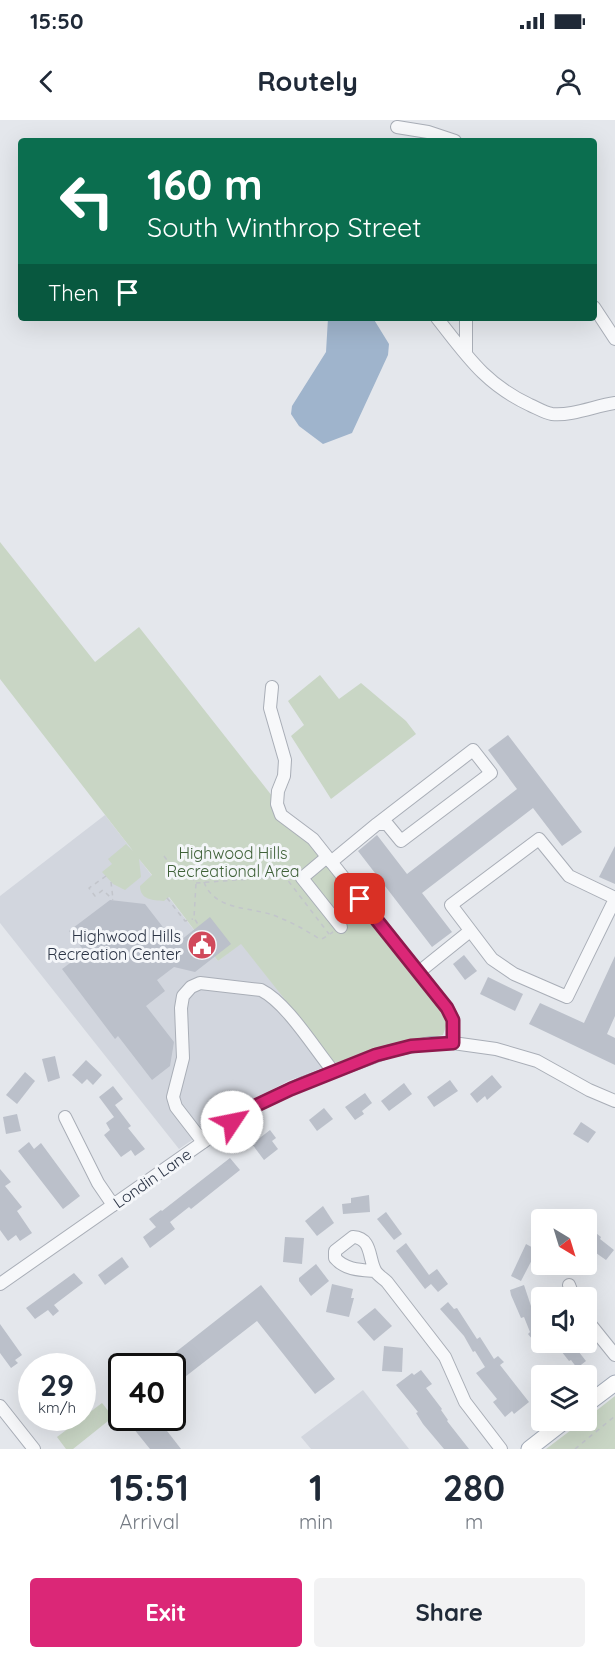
<!DOCTYPE html>
<style>
body{margin:0;font-family:Quicksand,sans-serif;background:#f2f2f3;color:#1f2937;height:100vh;display:flex;flex-direction:column;font-size:22px;white-space:nowrap}
*{box-sizing:border-box;margin:0}
p{font-size:20px;color:#747a83}
.icon{flex:none;width:33px;height:33px;fill:none;stroke:currentColor;stroke-width:2;stroke-linecap:round;stroke-linejoin:round}
.map{position:relative;height:1329px;overflow:hidden}
.panel{display:flex;flex-direction:column;background:#fff;flex:1}
.panel>*{flex:none}
.guide{position:absolute;left:18px;top:18px;width:579px;height:183px;border-radius:6px;box-shadow:0 6px 24px #0002;background:#0b6e4f;color:#fff;overflow:hidden}
.needle{width:39px;rotate:142deg}
.controls{position:absolute;left:531px;top:1089px;display:grid;gap:12px}
.controls a{display:grid;place-items:center;width:66px;height:66px;border-radius:6px;background:#fff;box-shadow:0 6px 24px #0002;font-size:30px}
.speed{position:absolute;left:18px;top:1233px;display:flex;gap:12px;font-size:30px;font-weight:700;text-align:center}
.speed>*{display:grid;place-content:center;width:78px;height:78px;border-radius:50%;background:#fff;box-shadow:0 6px 24px #0002;line-height:1}
.speed small{font-size:15px;font-weight:400}
.speed .limit{border:3px solid #111;border-radius:9px;background:#fff;color:#111}
.pin{position:absolute;display:grid;place-items:center;width:51px;height:51px;color:#fff;margin:-26px;border-radius:12px;box-shadow:0 3px 9px #0006}
.me{position:absolute;width:66px;margin:-33px;rotate:56deg;stroke-linejoin:round;filter:drop-shadow(0 0 4px #0008)}
.turn{display:flex;align-items:center;gap:21px;height:126px;padding:0 30px;font-size:27px}
.turn .icon{width:78px;height:78px;stroke-width:2.5}
.turn b{display:block;font-size:42px;line-height:51px}
.then{display:flex;align-items:center;height:57px;padding:0 30px;background:#0003;gap:12px;font-size:22px}
.eta{display:flex;justify-content:space-evenly;align-items:center;height:102px;text-align:center}
.eta b{font-size:36px;font-weight:700;line-height:42px}
.button{display:flex;gap:12px;margin-top:auto;padding:12px 30px}
.button a{flex:1;height:69px;border-radius:6px;background:#db2777;color:#fff;font-size:24px;font-weight:700;line-height:69px;text-align:center}
.button a+a{background:#f2f2f3;color:#1f2937}
.status{display:flex;justify-content:space-between;align-items:center;height:42px;padding:0 30px;background:#fff;direction:ltr}
.status svg{height:16px;fill:currentColor}
header{display:flex;justify-content:space-between;align-items:center;height:78px;padding:0 30px;background:#fff;font-size:27px;font-weight:700}
.map>svg:first-child{display:block}
.built{fill:#d2d6de}
.green{fill:#c9d6c5}
.water{fill:#9fb4cc}
.building{fill:#bbc0ca}
.lines{fill:none;stroke-linecap:round;stroke-linejoin:round}
.minor-casing{stroke:#a9aeb7;stroke-width:14}
.major-casing{stroke:#a3abb8;stroke-width:17}
.path{stroke:#c2c5cb;stroke-width:1.5;stroke-dasharray:4.5 4.5;stroke-linecap:butt}
.minor{stroke:#f7f8fa;stroke-width:12}
.major{stroke:#fff;stroke-width:15}
.route-casing{stroke:#8e194d;stroke-width:15}
.route{stroke:#db2777;stroke-width:10}
.labels{text-anchor:middle;dominant-baseline:central;stroke-width:6;stroke-linejoin:round;paint-order:stroke}
.park-label{font-size:16px;fill:#3f6138;stroke:#f4f6f9}
.poi-label{font-size:16px;fill:#2b3445;stroke:#f4f6f9;text-anchor:end}
.street-label{font-size:16px;fill:#2b3445;stroke:#f4f6f9}
</style>
<div class="status"><b>15:50</b><svg viewBox="0 0 49 12"><path d="M0 12V9h3v3zM5 12V6h3v6zM10 12V3h3v9zM15 12V0h3v12zM26 1h20v11H26zM47 4h2v5h-2z"/></svg></div>
<header><svg class="icon" aria-label="back" viewBox="0 0 24 24"><path d="M15 5l-7 7 7 7"/></svg>Routely<svg class="icon" aria-label="person" viewBox="0 0 24 24"><circle cx="12" cy="8" r="4"/><path d="M4 21q1-7 8-7t8 7"/></svg></header>
<div class="map">
<svg width="615" height="1329" viewBox="0 0 615 1329">
<rect width="100%" height="100%" fill="#e4e7ec"/>
<g class="built">
<path d="M105,695L218,841L241,823L335,943L288,961L240,987L179,1029L0,803V776Z"/>
<path d="M363,1270L409,1329H311L301,1317Z"/>
</g>
<g class="green">
<path d="M0,422L95,542L139,507L442,892L447,903L443,915L399,923L335,943L241,824L218,841L169,777L164,781C153,780 140,780 140,766L152,755L139,739L141,757L125,770L113,764L102,752L112,744L108,739L126,724L133,731L0,559Z"/>
<path d="M320,555L339,579L361,563L406,601L416,614L331,679L291,616L304,605L288,581Z"/>
<path d="M615,1276V1329H546L583,1301L586,1300L587,1298Z"/>
<path d="M102,1283L113,1297L73,1329H66L57,1317Z"/>
</g>
<path class="water" d="M328,198H373L389,224L388,235L352,313L323,324L299,306L291,294L292,286L326,232Z"/>
<g class="building">
<path d="M508,615L582,712L562,726L533,688L422,773L452,812L432,827L358,731L377,715L407,754L517,669L488,630Z"/>
<path d="M615,726V764L599,757Z"/>
<path d="M110,780L145,784L176,824L210,797L231,824L195,852L174,847L157,860L165,871L146,886L174,922L170,946L152,960L118,916L115,919L62,849L85,832L69,811Z"/>
<path d="M464,835L477,851L465,860L453,844Z"/>
<path d="M615,836V896L607,914L615,918V945L529,904L540,883L584,903Z"/>
<path d="M488,857L523,874L515,891L480,874Z"/>
<path d="M55,936L60,958L48,962L42,939Z"/>
<path d="M86,940L102,955L93,965L87,959L82,964L72,955Z"/>
<path d="M25,952L35,961L17,984L6,975Z"/>
<path d="M492,955L502,967L487,980L485,976L477,983L470,974Z"/>
<path d="M450,960L458,971L434,987L427,977Z"/>
<path d="M404,963L412,974L389,991L381,981Z"/>
<path d="M113,966L123,979L115,985L131,1006L128,1008L145,1029L135,1036L131,1030L121,1037L104,1015L110,1010L106,1003L114,997L99,977Z"/>
<path d="M365,973L372,983L362,991L364,994L355,1000L345,987Z"/>
<path d="M324,988L333,999L317,1011L309,1000Z"/>
<path d="M17,994L21,1011L6,1014L3,997Z"/>
<path d="M581,1002L596,1012L588,1023L573,1014Z"/>
<path d="M270,1010L276,1018L272,1021L278,1029L264,1040L252,1024Z"/>
<path d="M29,1022L34,1029L41,1023L80,1076L63,1089L18,1031Z"/>
<path d="M230,1038L240,1050L191,1089L189,1087L170,1102L175,1109L150,1128L143,1117L156,1107L149,1099L161,1090L162,1091Z"/>
<path d="M0,1049L11,1062L5,1066L22,1087L17,1091L32,1113L20,1121L16,1115L8,1121L0,1110Z"/>
<path d="M369,1075L370,1092L343,1094L342,1084L351,1083V1078Z"/>
<path d="M323,1086L334,1103L317,1116L305,1101Z"/>
<path d="M386,1092L402,1114L394,1120L377,1099Z"/>
<path d="M592,1110L601,1117L600,1119L614,1130L606,1140L586,1126V1118Z"/>
<path d="M285,1117L304,1118L302,1144L283,1142Z"/>
<path d="M406,1123L429,1155L437,1149L448,1164L438,1172L431,1164L425,1169L396,1131Z"/>
<path d="M526,1124L537,1130L521,1161L511,1156Z"/>
<path d="M122,1137L129,1147L105,1165L98,1155Z"/>
<path d="M316,1144L329,1161L311,1176L299,1161V1158Z"/>
<path d="M74,1153L83,1163L54,1185L59,1191L53,1196L48,1190L35,1199L26,1188Z"/>
<path d="M332,1164L353,1169L351,1178H354L349,1197L326,1192Z"/>
<path d="M261,1165L335,1259L315,1274L257,1201L172,1267V1246H158Z"/>
<path d="M524,1165L537,1204L542,1200V1231L528,1214L530,1212L524,1197L521,1198L511,1175L510,1170Z"/>
<path d="M448,1182L454,1189L457,1188L477,1219L480,1217L494,1239L498,1236L504,1242L500,1245L529,1282L514,1294L512,1291L505,1297L493,1282L497,1279L476,1253L485,1247L475,1231L473,1232L464,1216L440,1189Z"/>
<path d="M375,1188L392,1206L374,1221L357,1202Z"/>
<path d="M0,1204L22,1235L15,1240L18,1243L11,1248L0,1233Z"/>
<path d="M554,1222H571L586,1241L577,1248L571,1240L569,1241Z"/>
<path d="M384,1226L403,1228L402,1252L382,1251Z"/>
<path d="M421,1250L432,1264L426,1268L442,1289L441,1290L448,1300L447,1301L469,1329H444L423,1304L416,1293L418,1292L396,1265L412,1253L414,1255Z"/>
<path d="M125,1298H157L181,1329H150Z"/>
</g>
<g class="lines">
<g class="minor-casing">
<g id="minor">
<path d="M397,7L428,12L455,21"/>
<path d="M594,187L615,219"/>
<path d="M437,198C467,236 485,264 530,285C537,288 545,293 552,294C572,296 595,286 615,283"/>
<path d="M466,233V198"/>
<path d="M272,567L270,588L285,640L284,656L278,671L277,684L281,695L313,719L447,888L453,900V923"/>
<path d="M327,737L302,758L341,807"/>
<path d="M331,742L377,704H387L401,721L491,653L473,630L377,704"/>
<path d="M615,778L569,756L539,719L451,785L492,839L514,854L567,877L615,779"/>
<path d="M419,852L470,811"/>
<path d="M65,997L98,1063L113,1085"/>
<path d="M203,1022L176,987L173,977L183,938L181,888L183,876L191,867L200,863L261,870C287,883 314,928 333,951"/>
<path d="M375,1151C361,1150 345,1150 335,1138V1131L353,1117C373,1118 368,1140 376,1152C379,1156 384,1159 387,1162L445,1237L465,1282L501,1329"/>
<path d="M0,1164L255,986L303,963L390,931L430,923H453L496,929L537,941L589,970L615,981"/>
<path d="M569,1165L574,1178"/>
<path d="M586,1199L615,1235"/>
<path d="M0,1286L34,1329"/>
</g>
</g>
<g class="major-casing">
<g id="major">
<path d="M586,1285L615,1263"/>
<path d="M529,1329L566,1300"/>
</g>
</g>
<g class="path">
<path d="M164,736L172,747L188,752L196,763L194,798L199,806"/>
<path d="M189,752L210,735"/>
<path d="M283,754L329,814"/>
<path d="M106,756L89,768L95,776L103,770L113,780"/>
<path d="M111,762L113,779"/>
<path d="M204,762C214,790 249,787 273,795C289,801 304,809 318,818L322,819L333,812"/>
<path d="M196,763L278,757L296,747"/>
<path d="M167,778L185,801L193,799"/>
<path d="M575,1329L615,1296"/>
</g>
<use href="#minor" class="minor"/>
<use href="#major" class="major"/>
</g>
<g class="lines">
<g class="route-casing">
<path id="route" d="M232,1002L255,986L291,969L376,935L411,926L453,923V900L447,888L360,779"/>
</g>
<use href="#route" class="route"/>
</g>
<defs>
<g id="civic-disc" transform="scale(1.5)"><circle r="9.5" fill="#d1495b" stroke="#f4f6f9"/><path d="M-.6-6.5H3V-4.5H.6V-3L4-1V1h2V6H-6V1h2V-1L-.6-3ZM-1.2 2.5V6h2.4V2.5Z" fill="#fff"/></g>
</defs>
<g fill-rule="evenodd">
<use href="#civic-disc" x="202" y="825"/>
</g>
<g class="labels">
<g class="park-label">
<text x="233" y="733">Highwood Hills<tspan x="233" dy="18">Recreational Area</tspan></text>
</g>
<g class="poi-label">
<text x="181" y="816">Highwood Hills<tspan x="181" dy="18">Recreation Center</tspan></text>
</g>
<g class="street-label">
<text transform="translate(152 1058) rotate(-35)">Londin Lane</text>
</g>
</g>
</svg>
<div class="controls">
<a><svg class="needle" viewBox="-14 -14 28 28"><path d="M0-13l5 13h-10z" fill="#e53935"/><path d="M0 13l5-13h-10z" fill="#747a83"/></svg></a>
<a><svg class="icon" aria-label="sound" viewBox="0 0 24 24"><path d="M4 9h4l5-4v14l-5-4H4zM17 9q2 3 0 6"/></svg></a>
<a><svg class="icon" aria-label="layers" viewBox="0 0 24 24"><path d="M12 4l9 5-9 5-9-5zM3 14l9 5 9-5"/></svg></a>
</div>
<div class="speed"><div>29<small>km/h</small></div><div class="limit">40</div></div>
<div class="pin" style="left:360px;top:779px;background:#d93025"><svg class="icon" aria-label="arrive" viewBox="0 0 24 24"><path d="M6 21V4h12l-3 4 3 4H6"/></svg></div>
<svg class="me" style="left:232px;top:1002px" viewBox="-20 -20 40 40"><circle r="19" fill="#fff"/><path d="M0-13L10 11 0 6-10 11z" fill="#db2777"/></svg>
<div class="guide">
<div class="turn"><svg class="icon" aria-label="left" viewBox="0 0 24 24"><path d="M17 20v-9H6M10 6l-5 5 5 5"/></svg><div><b>160 m</b>South Winthrop Street</div></div>
<div class="then">Then<svg class="icon" aria-label="arrive" viewBox="0 0 24 24"><path d="M6 21V4h12l-3 4 3 4H6"/></svg></div>
</div>
</div>
<section class="panel">
<div class="eta">
<div><b>15:51</b><p>Arrival</p></div>
<div><b>1</b><p>min</p></div>
<div><b>280</b><p>m</p></div>
</div>
<div class="button"><a>Exit</a><a>Share</a></div>
</section>
